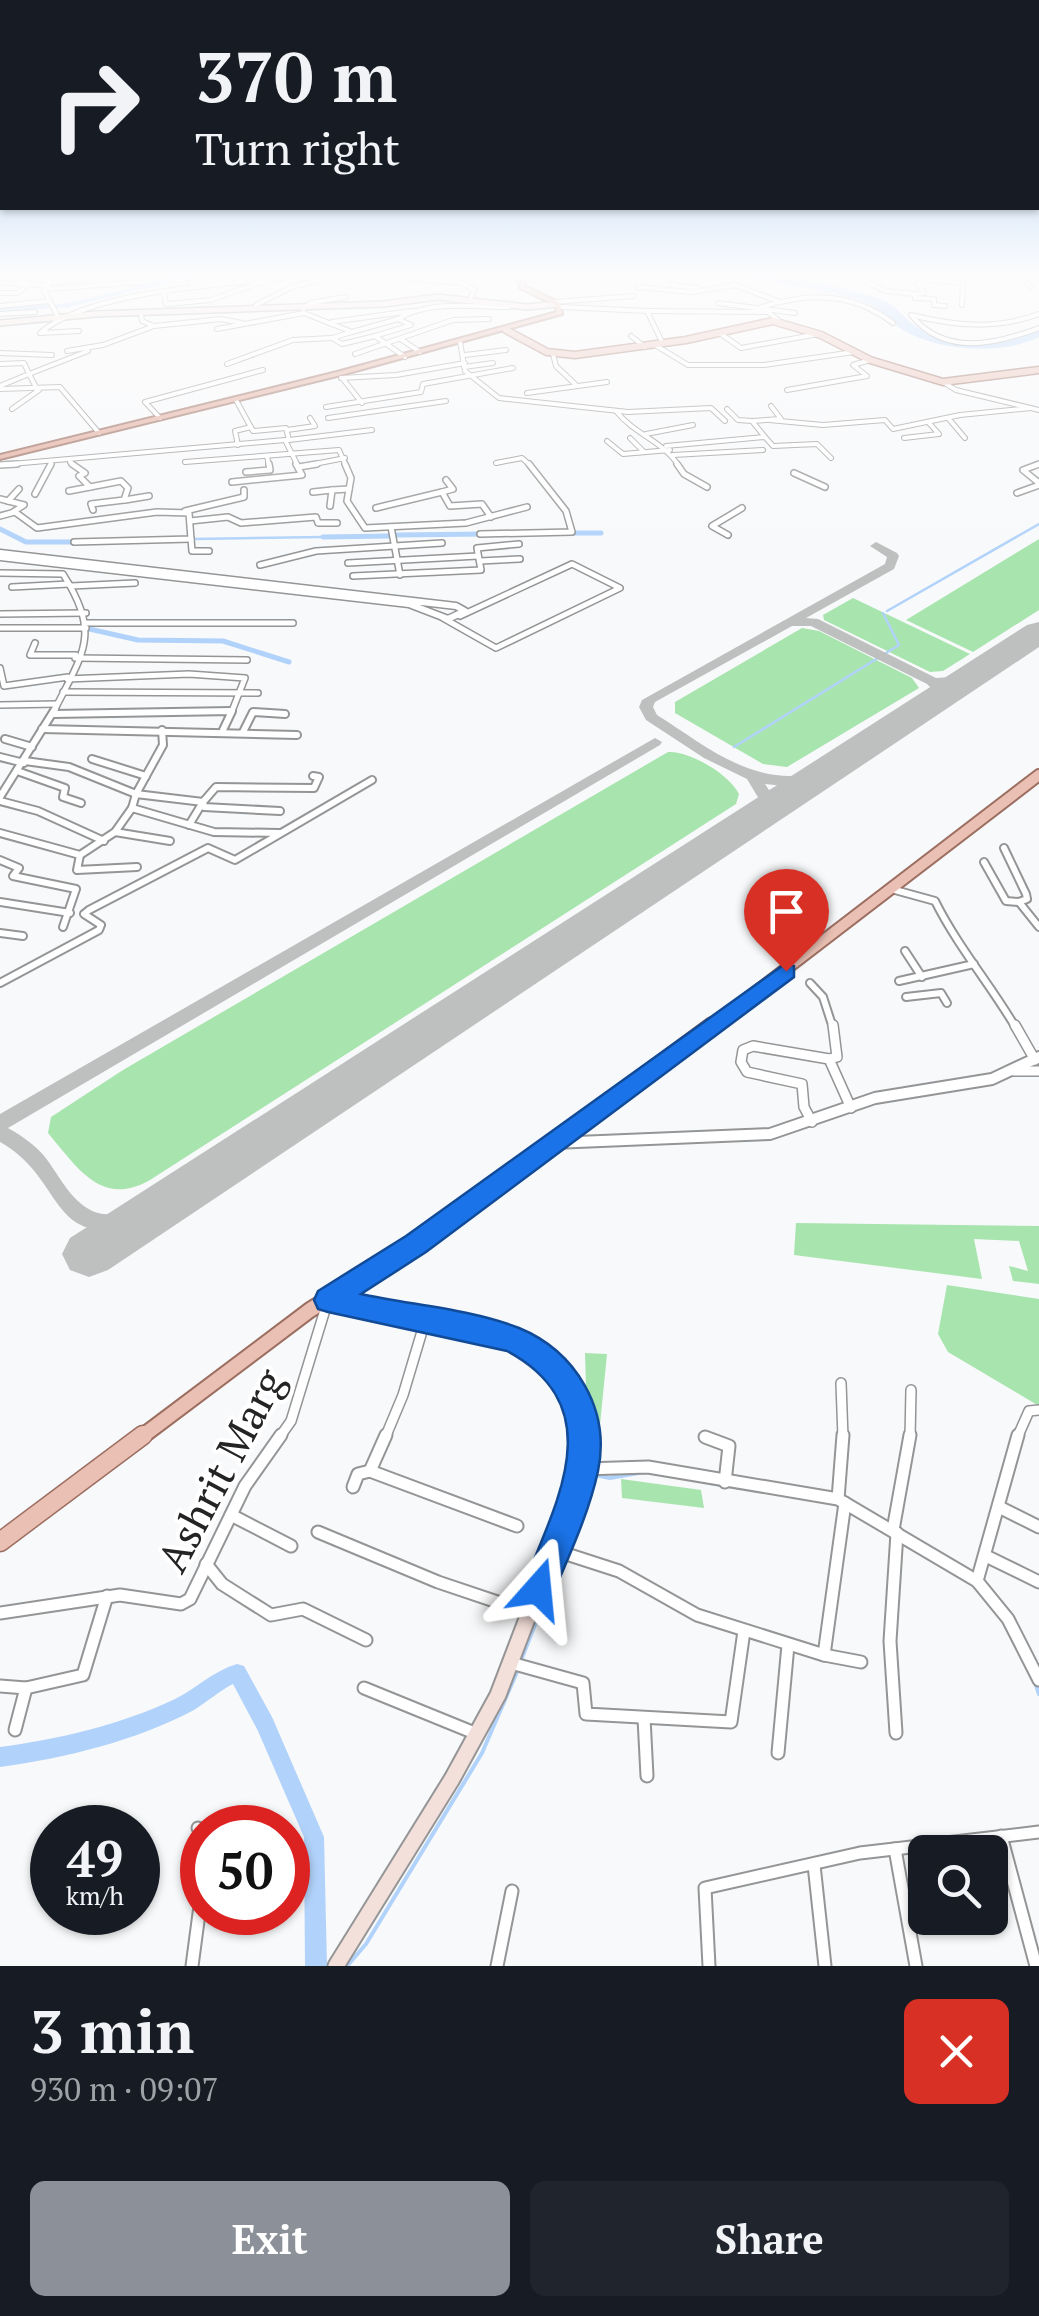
<!DOCTYPE html>
<meta charset="utf-8">
<style>
body{margin:0;font-family:"PT Serif",serif;background:#20242c;color:#f1f3f6;height:100vh;display:flex;flex-direction:column;font-size:38px;white-space:nowrap}
*{box-sizing:border-box;margin:0}
p{font-size:32px;color:#9ea1a6}
.icon{flex:none;width:55px;height:55px;fill:none;stroke:currentColor;stroke-width:2;stroke-linecap:round;stroke-linejoin:round}
.map{position:relative;height:1966px;overflow:hidden}
.sheet{display:flex;flex-direction:column;background:#171b24;flex:1}
.sheet>*{flex:none}
.banner{position:absolute;left:0px;top:0px;width:1040px;height:210px;box-shadow:0 2px 8px #0004;background:#171b24;color:#f1f3f6;overflow:hidden}
.controls{position:absolute;left:908px;top:1835px;display:grid;gap:20px}
.controls a{display:grid;place-items:center;width:100px;height:100px;border-radius:15px;background:#171b24;box-shadow:0 2px 8px #0004;font-size:50px}
.speed{position:absolute;left:30px;top:1805px;display:flex;gap:20px;font-size:50px;font-weight:700;text-align:center}
.speed>*{display:grid;place-content:center;width:130px;height:130px;border-radius:50%;background:#171b24;box-shadow:0 2px 8px #0004;line-height:1}
.speed small{font-size:25px;font-weight:400}
.speed .limit{border:15px solid #d22;background:#fff;color:#111}
.pin{position:absolute;display:grid;place-items:center;width:85px;height:85px;color:#fff;margin:-102px -42px;border-radius:50% 50% 50% 0;rotate:-45deg;box-shadow:0 0 10px #0007}
.pin .icon{rotate:45deg}
.me{position:absolute;width:110px;margin:-55px;rotate:18deg;stroke-linejoin:round;filter:drop-shadow(0 0 8px #0008)}
.turn{display:flex;align-items:center;gap:35px;height:210px;padding:0 30px;font-size:45px}
.turn .icon{width:130px;height:130px;stroke-width:2.5}
.turn b{display:block;font-size:70px;line-height:85px}
.round{display:grid;place-items:center;flex:none;width:105px;height:105px;border-radius:15px;background:#20242c}
.headline{display:flex;align-items:center;justify-content:space-between;height:170px;padding:0 30px}
h1{font-size:60px;font-weight:800;line-height:75px}
.cta{display:flex;gap:20px;margin-top:auto;padding:20px 30px}
.cta a{flex:1;height:115px;border-radius:15px;background:#8c9099;color:#fff;font-size:40px;font-weight:800;line-height:115px;text-align:center}
.cta a+a{background:#20242c;color:#f1f3f6}
.map>svg:first-child{display:block}
.green{fill:#a8e4ae}
.water{fill:#b1d2fa}
.lines{fill:none;stroke-linecap:round;stroke-linejoin:round}
.stream-far1{stroke:#b1d2fa;stroke-width:2.5}
.stream{stroke:#b1d2fa;stroke-width:4}
.canal-far1{stroke:#b1d2fa;stroke-width:4}
.canal{stroke:#b1d2fa;stroke-width:5}
.river{fill:#b1d2fa;fill-rule:evenodd}
.taxiway{fill:#bec0c0;fill-rule:evenodd}
.runway{fill:#bec0c0;fill-rule:evenodd}
.minor-far4-casing{stroke:#949596;stroke-width:6}
.minor-far3-casing{stroke:#949596;stroke-width:8}
.minor-far2-casing{stroke:#949596;stroke-width:10}
.minor-far1-casing{stroke:#949596;stroke-width:12}
.minor-casing{stroke:#949596;stroke-width:15}
.tertiary-far1-casing{stroke:#949596;stroke-width:9}
.tertiary-casing{stroke:#949596;stroke-width:14}
.secondary-far2-casing{stroke:#949596;stroke-width:8}
.secondary-far1-casing{stroke:#949596;stroke-width:15}
.secondary-casing{stroke:#949596;stroke-width:19}
.primary-far3-casing{stroke:#9c6e61;stroke-width:9}
.primary-far2-casing{stroke:#9c6e61;stroke-width:14}
.primary-far1-casing{stroke:#9c6e61;stroke-width:18}
.primary-casing{stroke:#9c6e61;stroke-width:21}
.trunk-casing{stroke:#9c6e61;stroke-width:4}
.minor-far4{stroke:#fff;stroke-width:4}
.minor-far3{stroke:#fff;stroke-width:5}
.minor-far2{stroke:#fff;stroke-width:6}
.minor-far1{stroke:#fff;stroke-width:9}
.minor{stroke:#fff;stroke-width:11}
.tertiary-far1{stroke:#fff;stroke-width:6}
.tertiary{stroke:#fff;stroke-width:10}
.secondary-far2{stroke:#f4e0da;stroke-width:5}
.secondary-far1{stroke:#f4e0da;stroke-width:11}
.secondary{stroke:#f4e0da;stroke-width:15}
.primary-far3{stroke:#eac0b4;stroke-width:6}
.primary-far2{stroke:#eac0b4;stroke-width:10}
.primary-far1{stroke:#eac0b4;stroke-width:14}
.primary{stroke:#eac0b4;stroke-width:18}
.trunk{fill:#e3ab9b;fill-rule:evenodd}
.route{fill:#1a73e8;stroke:#114b97;stroke-width:2.5}
.labels{text-anchor:middle;dominant-baseline:central;stroke-width:8;stroke-linejoin:round;paint-order:stroke}
.near-street-label{font-size:42px;fill:#242425;stroke:#fff}
</style>
<div class="map">
<svg width="1039" height="1966" viewBox="0 0 1039 1966">
<rect width="100%" height="100%" fill="#f8f9fa"/>
<g class="green">
<path d="M1039,539V610L973,652L906,620Z"/>
<path d="M853,598L970,654L943,671L930,672L824,620L823,615Z"/>
<path d="M802,628L819,631L912,678L919,688L787,767L763,764L675,713V702Z"/>
<path d="M668,752C689,750 730,775 739,794L736,804L150,1180C101,1208 77,1167 48,1133L51,1117L123,1070Z"/>
<path d="M796,1223L1039,1226V1284L1013,1281L1009,1266L1028,1271L1019,1241L974,1239L982,1279L794,1255Z"/>
<path d="M947,1285L1039,1299V1406L948,1352L938,1334Z"/>
<path d="M585,1353L607,1354L596,1465L588,1456Z"/>
<path d="M621,1479L701,1490L704,1508L622,1498Z"/>
</g>
<path class="water" d="M736,275C781,275 831,284 875,297C899,304 901,318 919,328C957,350 1001,348 1039,330V337C1002,355 940,352 903,330C886,320 879,306 859,300C818,288 776,284 736,275Z"/>
<g class="lines">
<g class="stream-far1">
<path d="M194,539L323,537"/>
<path d="M887,611L1039,524"/>
<path d="M734,747L899,645L883,613"/>
</g>
<g class="stream">
<path d="M586,1482L595,1475L610,1478L644,1472"/>
<path d="M710,1483L742,1488"/>
<path d="M563,1547L566,1537"/>
<path d="M520,1663L558,1566"/>
<path d="M1035,1682L1039,1694"/>
<path d="M347,1966L366,1944L482,1753L517,1672"/>
</g>
<path class="canal-far1" d="M0,310L69,305L183,277L268,275"/>
<g class="canal">
<path d="M0,529L26,542H80"/>
<path d="M566,533H601"/>
<path d="M395,535L487,534"/>
<path d="M323,537L389,536"/>
<path d="M86,623L85,628L138,640L223,641L289,662"/>
</g>
<path class="river" d="M237,1664L244,1666L272,1717L324,1837L327,1966H305L304,1837L258,1731L233,1684C219,1691 207,1702 194,1710C135,1741 66,1758 0,1767V1747C60,1739 120,1725 175,1699C197,1688 213,1671 237,1664Z"/>
<g class="taxiway">
<path d="M876,542L897,553L899,556L894,569L806,618L818,619L936,678L966,676L973,680L966,684L943,685L948,691L940,704H930L928,701L934,691L927,684L811,626H792L655,702L653,707L657,715C708,747 752,787 816,773L823,778L821,781L794,787L765,784L775,799L761,821H751L748,818L759,799L747,779L704,758L646,720L639,707L642,700L885,564L887,557L870,546Z"/>
<path d="M655,738L662,742L660,745L8,1128C22,1136 34,1144 45,1157C59,1175 73,1206 98,1213C119,1219 140,1201 159,1207L162,1213L159,1219C44,1259 71,1182 0,1142V1114Z"/>
</g>
<path class="runway" d="M1039,622V647L108,1270L89,1277L70,1270L62,1254L70,1238L1027,625Z"/>
<g class="minor-far4-casing">
<g id="minor-far4">
<path d="M9,275L27,278"/>
<path d="M57,275L49,278L44,290L58,317"/>
<path d="M855,275L885,291L915,294V298L934,299V305L945,306"/>
<path d="M922,275L928,280L963,283L962,305"/>
<path d="M1021,275L1031,287"/>
<path d="M407,278L462,283L474,290L471,297"/>
<path d="M0,283L49,285"/>
<path d="M50,283L116,275"/>
<path d="M190,283L228,279"/>
<path d="M17,284L34,275"/>
<path d="M672,285L697,288"/>
<path d="M638,287L692,292L735,285L780,302"/>
<path d="M46,289L142,282"/>
<path d="M0,293H18L27,285"/>
<path d="M164,294L166,304L211,300L267,280"/>
<path d="M915,294L924,293L918,283"/>
<path d="M555,302L633,296"/>
<path d="M718,303L795,313"/>
<path d="M256,305L292,287L320,280"/>
<path d="M0,306L50,301"/>
<path d="M561,307L647,311L663,344"/>
<path d="M303,309L310,303L346,297"/>
<path d="M647,311L766,312"/>
<path d="M0,314L35,312"/>
<path d="M1039,314C995,330 956,326 911,315C945,357 996,344 1039,328"/>
<path d="M398,319C429,300 473,307 509,307"/>
<path d="M778,320L762,307C809,292 852,292 893,323"/>
<path d="M332,322L411,311"/>
<path d="M154,326L221,319L242,323"/>
<path d="M217,329L304,313L352,332L332,338L342,344L375,336L405,357"/>
<path d="M79,331L40,333C92,288 233,285 304,275"/>
<path d="M352,332L398,319L411,325L375,336"/>
<path d="M721,334L741,348L818,334"/>
<path d="M631,336L645,347"/>
<path d="M402,340L420,352"/>
<path d="M460,342L465,371L499,398L628,412L711,408L725,421"/>
<path d="M655,345L688,365H764L854,352"/>
<path d="M67,351L103,345L154,326L142,321L141,314"/>
<path d="M0,353L52,355"/>
<path d="M355,354L453,320L489,319"/>
<path d="M553,354L556,366L576,385"/>
<path d="M465,355L506,350"/>
<path d="M0,364L24,363L29,374L0,386"/>
<path d="M227,364L293,340L332,338"/>
<path d="M464,367L493,363"/>
<path d="M341,378L396,375L465,363"/>
<path d="M343,379L362,403"/>
<path d="M943,382L956,390L1039,410"/>
<path d="M0,389L60,387L99,433"/>
<path d="M37,389L29,374L88,351"/>
<path d="M787,390L867,376L853,365L870,360"/>
<path d="M527,393L607,382"/>
<path d="M236,400L253,431L286,428L289,440H285L298,466"/>
<path d="M326,407L421,392L423,384L513,368"/>
<path d="M12,409L39,390"/>
<path d="M727,409L738,420L752,421L765,437"/>
<path d="M616,411C635,435 662,440 679,466"/>
<path d="M160,418L145,402L263,370"/>
<path d="M328,418L446,401"/>
<path d="M948,418L965,438"/>
<path d="M769,420L823,425L885,420L893,429L960,415L1031,408"/>
<path d="M752,421L781,419L771,406"/>
<path d="M287,430L315,426L310,418"/>
<path d="M646,434L693,425"/>
<path d="M630,438L644,452"/>
<path d="M904,438L939,434L928,422"/>
<path d="M289,440L372,430"/>
<path d="M607,441L623,454L670,450"/>
<path d="M238,445L235,431L251,427"/>
<path d="M666,446L765,437L773,446L817,444L831,458"/>
<path d="M673,455L763,450"/>
<path d="M267,456L269,466"/>
<path d="M70,462L75,466"/>
<path d="M185,462L339,450L346,466"/>
<path d="M496,463L522,458L531,466"/>
<path d="M0,465L285,440"/>
<path d="M304,466L345,458"/>
<path d="M1034,466L1039,464"/>
</g>
</g>
<g class="minor-far3-casing">
<g id="minor-far3">
<path d="M72,464L85,473L79,476L90,487L121,481L128,488L124,500L91,504L93,510"/>
<path d="M345,464L351,478L347,501L365,528L466,523L527,507"/>
<path d="M677,464L684,474L707,487"/>
<path d="M1039,464L1023,470L1039,483"/>
<path d="M0,465L17,464"/>
<path d="M299,467L317,464"/>
<path d="M246,472L270,470L269,464"/>
<path d="M794,473L825,487"/>
<path d="M232,482L302,475L296,464"/>
<path d="M69,491L90,487"/>
<path d="M313,492L332,490"/>
<path d="M442,492L453,489L446,480"/>
<path d="M1017,493L1039,485"/>
<path d="M35,494L51,464"/>
<path d="M0,499L24,505L13,512"/>
<path d="M125,500L149,496"/>
<path d="M8,501L19,489"/>
<path d="M330,506L332,490L349,489"/>
<path d="M376,508L442,492L450,506L482,504L491,517"/>
<path d="M185,511L244,497V490"/>
<path d="M0,516L15,512L37,528L157,512L189,513L191,539L74,542"/>
<path d="M190,521L228,517L241,523L316,517L318,523H337"/>
<path d="M391,527L400,575"/>
<path d="M480,534L572,532L566,511L529,464"/>
<path d="M728,535L712,526L742,508"/>
<path d="M191,539L192,551H209"/>
<path d="M480,561L520,559"/>
<path d="M348,563L478,556"/>
<path d="M260,565L316,551L442,543"/>
<path d="M0,573L63,574C101,635 84,651 54,711"/>
<path d="M353,576L481,570L477,548L519,544"/>
<path d="M71,586L135,583"/>
<path d="M12,587L69,584"/>
<path d="M0,614L86,613"/>
<path d="M443,618L496,648L620,588L572,564L460,616"/>
<path d="M87,623H293"/>
<path d="M0,628H86"/>
<path d="M35,643L30,655H76"/>
<path d="M75,658L247,660"/>
<path d="M0,668L4,686L68,677"/>
<path d="M67,679L189,674L245,678L232,711"/>
<path d="M63,692L258,693"/>
<path d="M0,705L57,704"/>
</g>
</g>
<g class="minor-far2-casing">
<g id="minor-far2">
<path d="M53,714L232,711L223,730"/>
<path d="M42,729L297,735"/>
<path d="M243,732L253,712L285,714"/>
<path d="M5,739L32,747"/>
<path d="M0,757L24,763"/>
<path d="M92,759L146,776"/>
<path d="M25,761L69,767L136,794L163,745L162,730"/>
<path d="M20,772L65,788L63,797L81,803"/>
<path d="M0,797L55,709"/>
<path d="M0,801L38,811L104,841"/>
<path d="M132,808L136,794L203,802L216,787L314,788L319,777L313,776"/>
<path d="M189,825L203,802L204,807L280,811"/>
<path d="M115,832L170,841"/>
<path d="M0,833L80,855L115,832L132,808L214,832L279,833"/>
<path d="M1004,848L1026,894L1027,899L1019,902"/>
<path d="M80,855L77,870L137,867"/>
<path d="M0,860L19,868L13,876L76,889L63,927"/>
<path d="M984,862L1006,901L1019,902"/>
<path d="M895,890L935,901C958,947 990,984 1016,1028"/>
<path d="M0,902L70,913"/>
<path d="M1019,902L1039,927"/>
<path d="M0,933L23,936"/>
<path d="M905,951L922,977"/>
<path d="M899,981L974,964"/>
<path d="M0,983L99,930L101,925L84,914L89,910L208,848L235,860L372,780"/>
<path d="M810,983L823,997L833,1028"/>
<path d="M906,997L941,993L947,1003"/>
</g>
</g>
<g class="minor-far1-casing">
<g id="minor-far1">
<path d="M1015,1025L1035,1060"/>
<path d="M829,1059L837,1057L833,1025"/>
<path d="M1014,1071H1039"/>
<path d="M812,1122L804,1107L802,1084L747,1072L741,1062L743,1050L753,1046L829,1059L851,1108"/>
<path d="M841,1383L843,1438"/>
<path d="M279,1438L291,1421L328,1300"/>
<path d="M385,1438L403,1395L426,1318"/>
<path d="M910,1438L911,1390"/>
<path d="M1017,1438L1029,1411L1039,1410"/>
</g>
</g>
<g class="minor-casing">
<g id="minor">
<path d="M705,1437L729,1446L725,1482"/>
<path d="M584,1469L648,1467L838,1499L977,1581L1008,1619L1039,1680"/>
<path d="M370,1471L517,1526"/>
<path d="M353,1487L358,1474L370,1471L386,1435"/>
<path d="M838,1499L843,1435"/>
<path d="M999,1507L1039,1527"/>
<path d="M231,1515L291,1546"/>
<path d="M893,1530L910,1435"/>
<path d="M318,1532L438,1582L530,1613"/>
<path d="M551,1549L619,1571L697,1615L824,1655L845,1503"/>
<path d="M988,1557L1039,1582"/>
<path d="M206,1564L222,1584L271,1615L303,1609L366,1640"/>
<path d="M977,1581L1018,1435"/>
<path d="M0,1613L120,1595L181,1604L190,1599L245,1486L281,1435"/>
<path d="M824,1655L861,1662"/>
<path d="M511,1663L583,1683L586,1714L731,1722L744,1631"/>
<path d="M0,1686L26,1688L83,1675L107,1596"/>
<path d="M364,1688L477,1734"/>
<path d="M644,1718L647,1776"/>
<path d="M15,1730L26,1688"/>
<path d="M896,1733L890,1641L897,1533"/>
<path d="M778,1753L788,1645"/>
<path d="M198,1828L202,1832"/>
<path d="M1001,1836L1036,1966"/>
<path d="M895,1849L916,1966"/>
<path d="M814,1865L825,1966"/>
<path d="M192,1966L202,1891"/>
<path d="M497,1966L512,1891"/>
<path d="M709,1966L705,1888L860,1853L1039,1832"/>
</g>
</g>
<g class="tertiary-far1-casing">
<path id="tertiary-far1" d="M0,553L456,606L465,611L448,619L409,604L0,557"/>
</g>
<g class="tertiary-casing">
<path id="tertiary" d="M553,1143L770,1134L875,1098L992,1079L1039,1057"/>
</g>
<g class="secondary-far2-casing">
<path id="secondary-far2" d="M0,323L96,314L384,304L437,297L527,307L558,304"/>
</g>
<g class="secondary-far1-casing">
<path id="secondary-far1" d="M328,1300C392,1312 492,1318 545,1356C572,1376 581,1407 582,1438"/>
</g>
<g class="secondary-casing">
<path id="secondary" d="M336,1966L452,1779L498,1695L584,1469L582,1435"/>
</g>
<g class="primary-far3-casing">
<path id="primary-far3" d="M506,330L547,352L575,355L686,340L773,321L821,335L870,360L943,382L1039,370"/>
</g>
<g class="primary-far2-casing">
<path id="primary-far2" d="M709,1028L1039,775"/>
</g>
<g class="primary-far1-casing">
<path id="primary-far1" d="M140,1438L310,1310L416,1244L712,1025"/>
</g>
<g class="primary-casing">
<path id="primary" d="M0,1542L143,1435"/>
</g>
<g class="trunk-casing">
<path id="trunk" d="M517,275H523L525,286L560,303L562,314L341,375L0,459V455L337,372L557,312L555,305L520,288Z"/>
</g>
<use href="#minor-far4" class="minor-far4"/>
<use href="#minor-far3" class="minor-far3"/>
<use href="#minor-far2" class="minor-far2"/>
<use href="#minor-far1" class="minor-far1"/>
<use href="#minor" class="minor"/>
<use href="#tertiary-far1" class="tertiary-far1"/>
<use href="#tertiary" class="tertiary"/>
<use href="#secondary-far2" class="secondary-far2"/>
<use href="#secondary-far1" class="secondary-far1"/>
<use href="#secondary" class="secondary"/>
<use href="#primary-far3" class="primary-far3"/>
<use href="#primary-far2" class="primary-far2"/>
<use href="#primary-far1" class="primary-far1"/>
<use href="#primary" class="primary"/>
<use href="#trunk" class="trunk"/>
</g>
<linearGradient id="sky" x2="0" y2="1"><stop stop-color="#92c0ef"/><stop offset="0.5" stop-color="#fcfcfd"/><stop offset="1" stop-color="#fcfcfd" stop-opacity="0"/></linearGradient>
<rect width="1039" height="550" fill="url(#sky)"/>
<path class="route" d="M786,963L794,966V977L426,1252L361,1294C411,1305 471,1309 519,1328C575,1351 611,1409 598,1471C589,1514 567,1560 550,1601L538,1606L527,1601L522,1589C555,1504 613,1408 507,1351L328,1312L318,1309L314,1300L318,1291L406,1236Z"/>
<g class="labels">
<g class="near-street-label">
<text transform="translate(220 1470) rotate(-62)">Ashrit Marg</text>
</g>
</g>
</svg>
<div class="controls">
<a><svg class="icon" aria-label="search" viewBox="0 0 24 24"><circle cx="10" cy="10" r="6"/><path d="M15 15l6 6"/></svg></a>
</div>
<div class="speed"><div>49<small>km/h</small></div><div class="limit">50</div></div>
<div class="pin" style="left:786px;top:971px;background:#d93025"><svg class="icon" aria-label="arrive" viewBox="0 0 24 24"><path d="M6 21V4h12l-3 4 3 4H6"/></svg></div>
<svg class="me" style="left:538px;top:1589px" viewBox="-20 -20 40 40"><path d="M0-17L14 15 0 8-14 15z" fill="#1a73e8" stroke="#fff" stroke-width="4"/></svg>
<div class="banner">
<div class="turn"><svg class="icon" aria-label="right" viewBox="0 0 24 24"><path d="M7 20v-9h11M14 6l5 5-5 5"/></svg><div><b>370 m</b>Turn right</div></div>
</div>
</div>
<section class="sheet">
<div class="headline"><div><h1>3 min</h1><p>930 m · 09:07</p></div><a class="round" style="background:#d93025;color:#fff"><svg class="icon" aria-label="close" viewBox="0 0 24 24"><path d="M6 6l12 12M18 6L6 18"/></svg></a></div>
<div class="cta"><a>Exit</a><a>Share</a></div>
</section>
